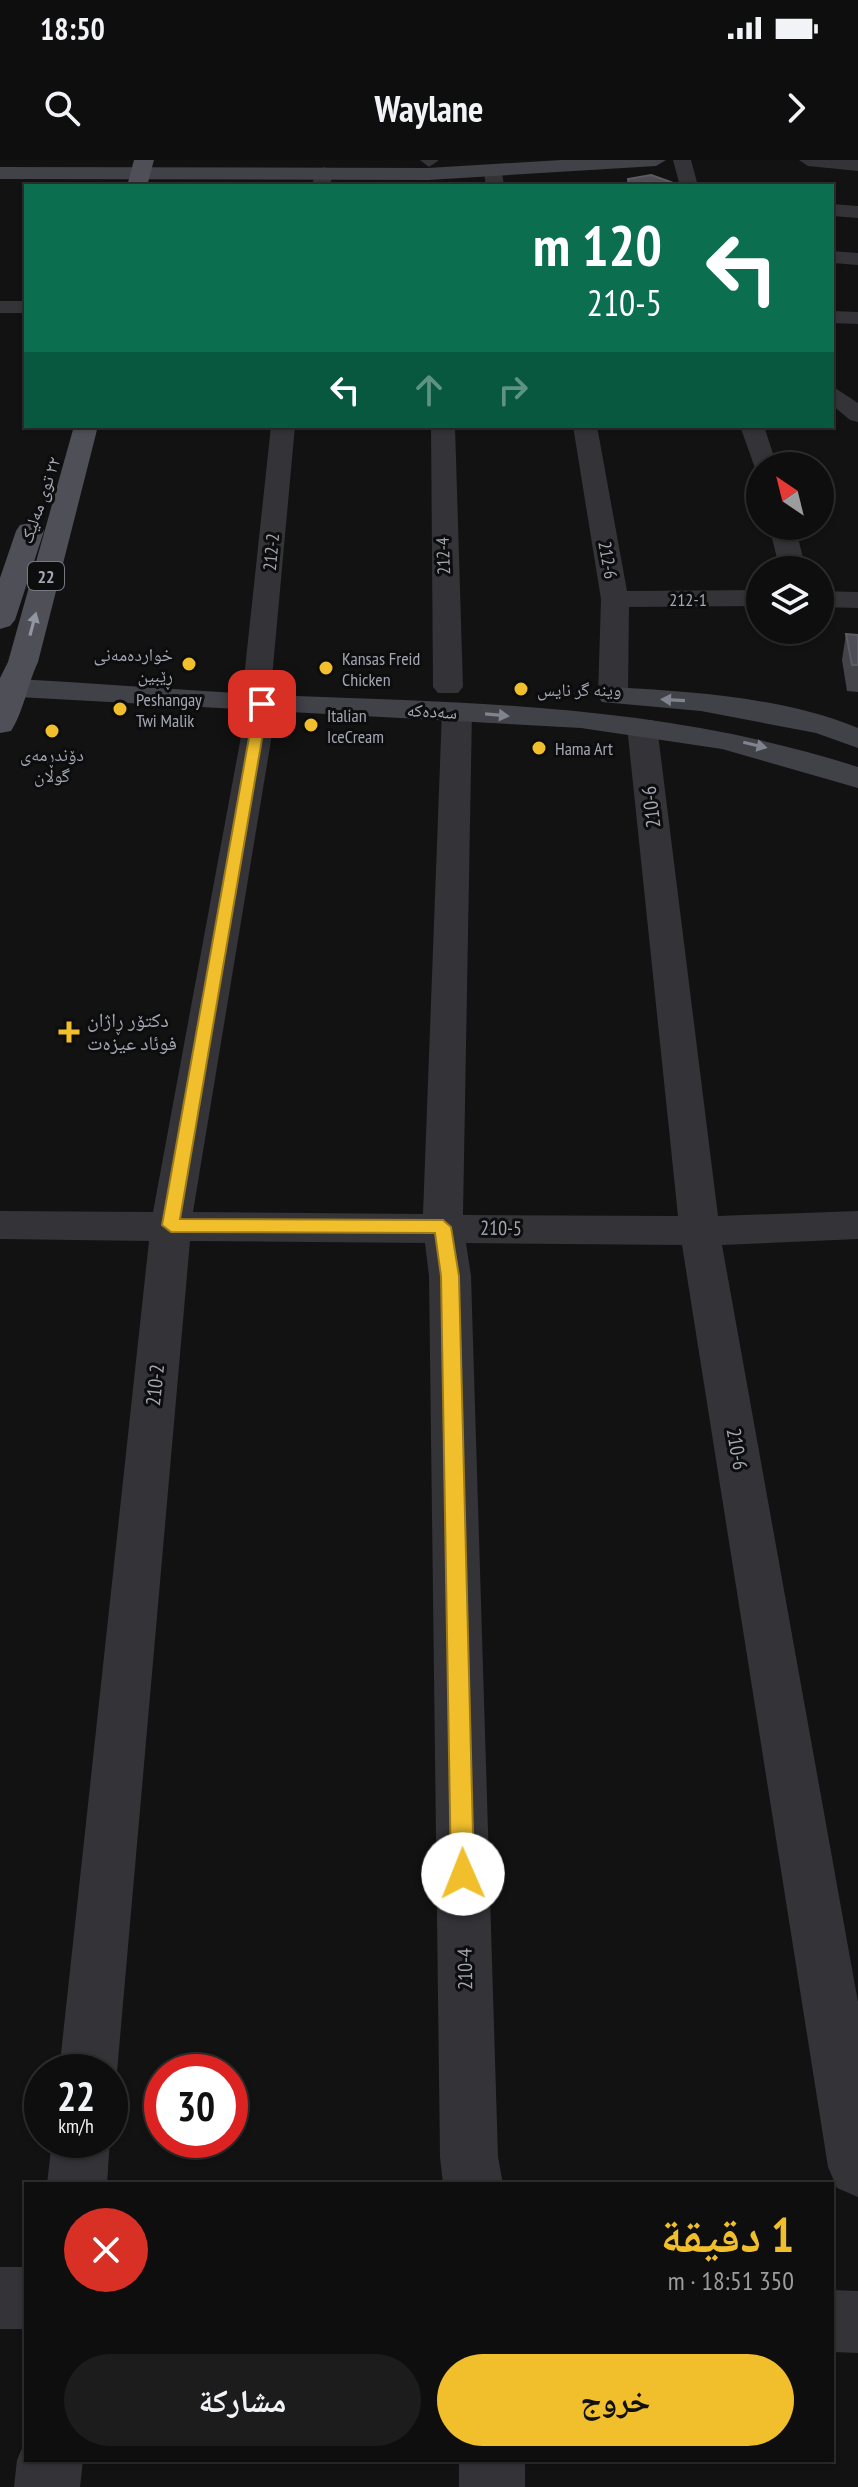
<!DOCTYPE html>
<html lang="ar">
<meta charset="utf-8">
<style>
body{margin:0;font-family:"PT Sans Narrow","Noto Naskh Arabic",sans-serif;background:#1c1c1c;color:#f1f3f6;direction:rtl;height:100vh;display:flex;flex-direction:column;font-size:30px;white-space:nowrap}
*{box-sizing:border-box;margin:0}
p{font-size:26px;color:#9b9c9e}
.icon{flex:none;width:44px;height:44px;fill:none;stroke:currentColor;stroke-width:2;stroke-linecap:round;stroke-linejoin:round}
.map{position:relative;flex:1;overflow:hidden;direction:ltr}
.panel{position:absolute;left:24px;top:2022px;width:810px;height:280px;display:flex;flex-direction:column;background:#0e0e0e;border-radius:0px;box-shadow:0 2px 6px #0004,0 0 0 2px #2e2e2e;direction:rtl}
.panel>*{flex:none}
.hud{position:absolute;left:24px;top:24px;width:810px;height:244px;border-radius:0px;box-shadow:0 2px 6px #0004,0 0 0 2px #2e2e2e;direction:rtl;background:#0b6e4f;color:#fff;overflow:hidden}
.needle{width:52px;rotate:325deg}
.controls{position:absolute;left:746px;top:292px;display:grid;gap:16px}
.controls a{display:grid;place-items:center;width:88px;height:88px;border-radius:50%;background:#0e0e0e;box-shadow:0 2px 6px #0004,0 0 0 2px #2e2e2e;font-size:40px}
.speed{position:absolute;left:24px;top:1894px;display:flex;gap:16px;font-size:40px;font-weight:700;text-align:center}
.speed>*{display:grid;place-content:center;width:104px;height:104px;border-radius:50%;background:#0e0e0e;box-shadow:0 2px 6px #0004,0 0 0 2px #2e2e2e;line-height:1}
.speed small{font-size:20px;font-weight:400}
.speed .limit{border:12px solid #d22;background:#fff;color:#111}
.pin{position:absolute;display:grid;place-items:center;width:68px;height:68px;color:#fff;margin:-34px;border-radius:16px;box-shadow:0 4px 12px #0006}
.me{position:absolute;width:88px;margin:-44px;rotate:359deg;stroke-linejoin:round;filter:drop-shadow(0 0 6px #0008)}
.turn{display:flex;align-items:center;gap:28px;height:168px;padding:0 40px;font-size:36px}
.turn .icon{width:104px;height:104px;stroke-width:2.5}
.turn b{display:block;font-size:56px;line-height:68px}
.lanes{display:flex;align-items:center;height:76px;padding:0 40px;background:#0003;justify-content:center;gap:40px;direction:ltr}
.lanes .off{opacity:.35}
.round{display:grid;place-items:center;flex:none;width:84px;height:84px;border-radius:42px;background:#1c1c1c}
.headline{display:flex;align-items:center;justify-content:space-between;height:136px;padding:0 40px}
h1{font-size:48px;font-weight:800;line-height:60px;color:#f1bf2c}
.primary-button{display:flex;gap:16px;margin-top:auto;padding:16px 40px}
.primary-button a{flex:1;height:92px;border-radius:48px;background:#f1bf2c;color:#111;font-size:32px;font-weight:800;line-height:92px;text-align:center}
.primary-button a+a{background:#1c1c1c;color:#f1f3f6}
.status{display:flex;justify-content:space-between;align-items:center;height:56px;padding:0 40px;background:#0e0e0e;direction:ltr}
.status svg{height:22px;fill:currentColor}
header{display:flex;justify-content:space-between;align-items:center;height:104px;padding:0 40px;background:#0e0e0e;font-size:36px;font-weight:800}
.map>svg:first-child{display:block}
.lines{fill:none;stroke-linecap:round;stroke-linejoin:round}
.street{fill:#333338;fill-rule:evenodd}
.secondary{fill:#414248;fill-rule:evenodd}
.primary{fill:#4f5057;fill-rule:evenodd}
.wall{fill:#434348}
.building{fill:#4e4e54;stroke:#5b5c63;stroke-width:2}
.oneway{fill:#9296a1}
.oneway2{fill:#81848e}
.route{fill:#f1bf2c;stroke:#9d7c1d;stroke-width:2}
.poi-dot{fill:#f1bf2c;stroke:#0d0d0e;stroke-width:3}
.labels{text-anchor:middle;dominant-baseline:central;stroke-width:6;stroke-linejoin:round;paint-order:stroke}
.far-street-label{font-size:18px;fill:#a3a7b4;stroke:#0d0d0e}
.shield{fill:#0d0d0e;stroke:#767982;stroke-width:2}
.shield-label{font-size:18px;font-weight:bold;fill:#a3a7b4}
.far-poi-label{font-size:18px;fill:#a3a7b4;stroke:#0d0d0e;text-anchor:start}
.street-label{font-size:20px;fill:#a3a7b4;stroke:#0d0d0e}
.poi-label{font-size:20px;fill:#a3a7b4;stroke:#0d0d0e;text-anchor:start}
</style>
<div class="status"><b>18:50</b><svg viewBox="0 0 49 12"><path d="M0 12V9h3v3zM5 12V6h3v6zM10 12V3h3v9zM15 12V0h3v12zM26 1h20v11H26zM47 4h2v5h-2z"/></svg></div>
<header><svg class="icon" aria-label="forward" viewBox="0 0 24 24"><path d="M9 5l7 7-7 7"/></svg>Waylane<svg class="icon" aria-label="search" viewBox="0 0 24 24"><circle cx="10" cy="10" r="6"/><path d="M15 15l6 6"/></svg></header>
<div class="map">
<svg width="858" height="2327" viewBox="0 0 858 2327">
<rect width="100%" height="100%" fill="#121213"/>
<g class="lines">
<g class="street">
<path d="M420,0H438V1L429,7Z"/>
<path d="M673,0H691L698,26H680Z"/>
<path d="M799,0H858V11L808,6Z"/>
<path d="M493,6L502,12L504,26H486L484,12Z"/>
<path d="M324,7L333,13L330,26H312L315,13Z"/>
<path d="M832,44L858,46V58L832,56Z"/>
<path d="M832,91L858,93V105L832,103Z"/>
<rect x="0" y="141" width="26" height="12"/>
<path d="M832,151L858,152V164L832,163Z"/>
<path d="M832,226L858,243V262L850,260L832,245Z"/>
<path d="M271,266H295L272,518L268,524H248L244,518Z"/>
<path d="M431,266H455L463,527L458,533H438L433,527Z"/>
<path d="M573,266H597L627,431L760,430V446L629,447L628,536L623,542H603L598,536L601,439Z"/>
<path d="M740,266H764L777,306H760V312L756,311Z"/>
<path d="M769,366H795L806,410H780Z"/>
<path d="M820,431L858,432V448L820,447Z"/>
<path d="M262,535L272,538L277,544L193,1052L423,1054L442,551L447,545H467L472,551L463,1055L678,1056L627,566L631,560H653L657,566L718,1056L858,1051V1079L722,1085L858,1842V2037L837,2028L828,2007L682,1085L466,1083L471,1116L498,1997L503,2024H443L440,1997L429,1116L425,1083L190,1081L117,1912L110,1928V1912H59L149,1081L0,1079V1051L153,1052L247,544L252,538Z"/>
<path d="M52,1980L110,1979L107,2024H47Z"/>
<rect x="0" y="2107" width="26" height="62"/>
<path d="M832,2130L858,2131V2193L832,2192Z"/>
<path d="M26,2279V2300H83L80,2327H14L17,2300Z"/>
<rect x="459" y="2300" width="66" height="27"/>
</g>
<g class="secondary">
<path d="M561,0H666L656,6L428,20L0,19V7L428,8Z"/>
<path d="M0,518C99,523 197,532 296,536C489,543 672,547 858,607V628L722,589L581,568L0,536Z"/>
<path d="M613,527C694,532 782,537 858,568V588L816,573L701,551L602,542L598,536L602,530Z"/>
</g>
<g class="primary">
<path d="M134,0H154L147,26H127Z"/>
<path d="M74,266H98L38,502C28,523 23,553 11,571L0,573V518L8,502Z"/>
<path d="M30,363L40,365L44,371L15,460L10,466L0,469V418L16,371L20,365Z"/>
</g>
</g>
<path class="wall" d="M846,474L858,475V532L847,531L842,500Z"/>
<g class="building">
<path d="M651,15L671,22L666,26H629L628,19Z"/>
<path d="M846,474L858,475V505H852Z"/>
</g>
<defs><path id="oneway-solid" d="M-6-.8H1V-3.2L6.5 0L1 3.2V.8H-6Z" transform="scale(2)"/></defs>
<use class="oneway" href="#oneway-solid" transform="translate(33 464) rotate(-75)"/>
<g class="oneway2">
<use href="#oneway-solid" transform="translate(673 540) rotate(-177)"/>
<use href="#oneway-solid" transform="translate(497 555) rotate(5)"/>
<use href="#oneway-solid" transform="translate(755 585) rotate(13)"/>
</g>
<path class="route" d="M262,540L268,544L180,1059L443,1060L451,1067L459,1116L474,1714L471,1722L463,1725L454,1722L451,1714L441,1116L435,1073L171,1072L162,1065L255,544Z"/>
<g class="poi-dot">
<circle cx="189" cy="504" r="8"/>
<circle cx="326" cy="508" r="8"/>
<circle cx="521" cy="529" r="8"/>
<circle cx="120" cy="549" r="8"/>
<circle cx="311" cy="565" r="8"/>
<circle cx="52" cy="571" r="8"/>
<circle cx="539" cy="588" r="8"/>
<path d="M65 860h8v8h8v8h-8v8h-8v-8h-8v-8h8z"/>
</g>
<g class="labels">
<g class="far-street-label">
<text transform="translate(40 340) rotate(-71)">٢٢ توی مەلیک</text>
<text transform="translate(271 392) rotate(-85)">212-2</text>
<text transform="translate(443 396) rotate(-92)">212-4</text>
<text transform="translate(608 400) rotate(80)">212-6</text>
<text x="688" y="439">212-1</text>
<text transform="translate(432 551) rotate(3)">سەدەکە</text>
</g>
<rect class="shield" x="28" y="402" width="36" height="28" rx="6"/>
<g class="shield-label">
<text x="46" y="416">22</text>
</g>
<g class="far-poi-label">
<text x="173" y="494" text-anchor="end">خواردە‌مە‌نی<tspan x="173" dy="21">ڕێبین</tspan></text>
<text x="342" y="498">Kansas Freid<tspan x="342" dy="21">Chicken</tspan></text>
<text x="537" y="529">وینه گر نایس</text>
<text x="136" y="539">Peshangay<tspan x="136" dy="21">Twi Malik</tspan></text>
<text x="327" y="555">Italian<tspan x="327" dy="21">IceCream</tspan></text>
<text x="555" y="588">Hama Art</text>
<text x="52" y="594" text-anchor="middle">دۆندرمەی<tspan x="52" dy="21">گوڵان</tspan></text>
</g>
<g class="street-label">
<text transform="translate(651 647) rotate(-97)">210-6</text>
<text transform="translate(501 1068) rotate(1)">210-5</text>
<text transform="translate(155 1225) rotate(-84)">210-2</text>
<text transform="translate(737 1289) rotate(80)">210-6</text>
<text transform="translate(465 1809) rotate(-91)">210-4</text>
</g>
<g class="poi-label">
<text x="87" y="860">دکتۆر ڕاژان<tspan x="87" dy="23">فوئاد عیزەت</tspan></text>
</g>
</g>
</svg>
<div class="controls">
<a><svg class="needle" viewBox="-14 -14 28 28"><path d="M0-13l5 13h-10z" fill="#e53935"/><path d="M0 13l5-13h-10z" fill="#9b9c9e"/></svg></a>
<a><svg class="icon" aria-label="layers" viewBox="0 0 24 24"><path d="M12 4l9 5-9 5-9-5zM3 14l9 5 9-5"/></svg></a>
</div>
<div class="speed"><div>22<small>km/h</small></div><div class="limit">30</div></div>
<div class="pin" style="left:262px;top:544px;background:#d93025"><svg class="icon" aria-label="arrive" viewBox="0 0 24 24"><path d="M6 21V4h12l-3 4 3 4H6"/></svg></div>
<svg class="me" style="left:463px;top:1714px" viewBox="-20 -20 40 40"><circle r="19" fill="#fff"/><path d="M0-13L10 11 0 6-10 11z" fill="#f1bf2c"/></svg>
<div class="hud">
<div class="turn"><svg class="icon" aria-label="left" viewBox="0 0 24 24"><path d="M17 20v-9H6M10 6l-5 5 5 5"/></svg><div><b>120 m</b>210-5</div></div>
<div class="lanes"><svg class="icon" aria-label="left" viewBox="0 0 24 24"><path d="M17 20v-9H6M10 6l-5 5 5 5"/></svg><svg class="icon off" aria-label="ahead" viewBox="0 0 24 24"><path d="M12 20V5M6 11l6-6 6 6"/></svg><svg class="icon off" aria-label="right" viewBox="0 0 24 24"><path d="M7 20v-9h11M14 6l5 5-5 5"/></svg></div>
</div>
<section class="panel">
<div class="headline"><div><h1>1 دقيقة</h1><p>350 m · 18:51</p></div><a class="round" style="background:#d93025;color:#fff"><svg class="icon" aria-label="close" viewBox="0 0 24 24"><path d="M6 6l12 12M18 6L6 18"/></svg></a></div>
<div class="primary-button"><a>خروج</a><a>مشاركة</a></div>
</section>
</div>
